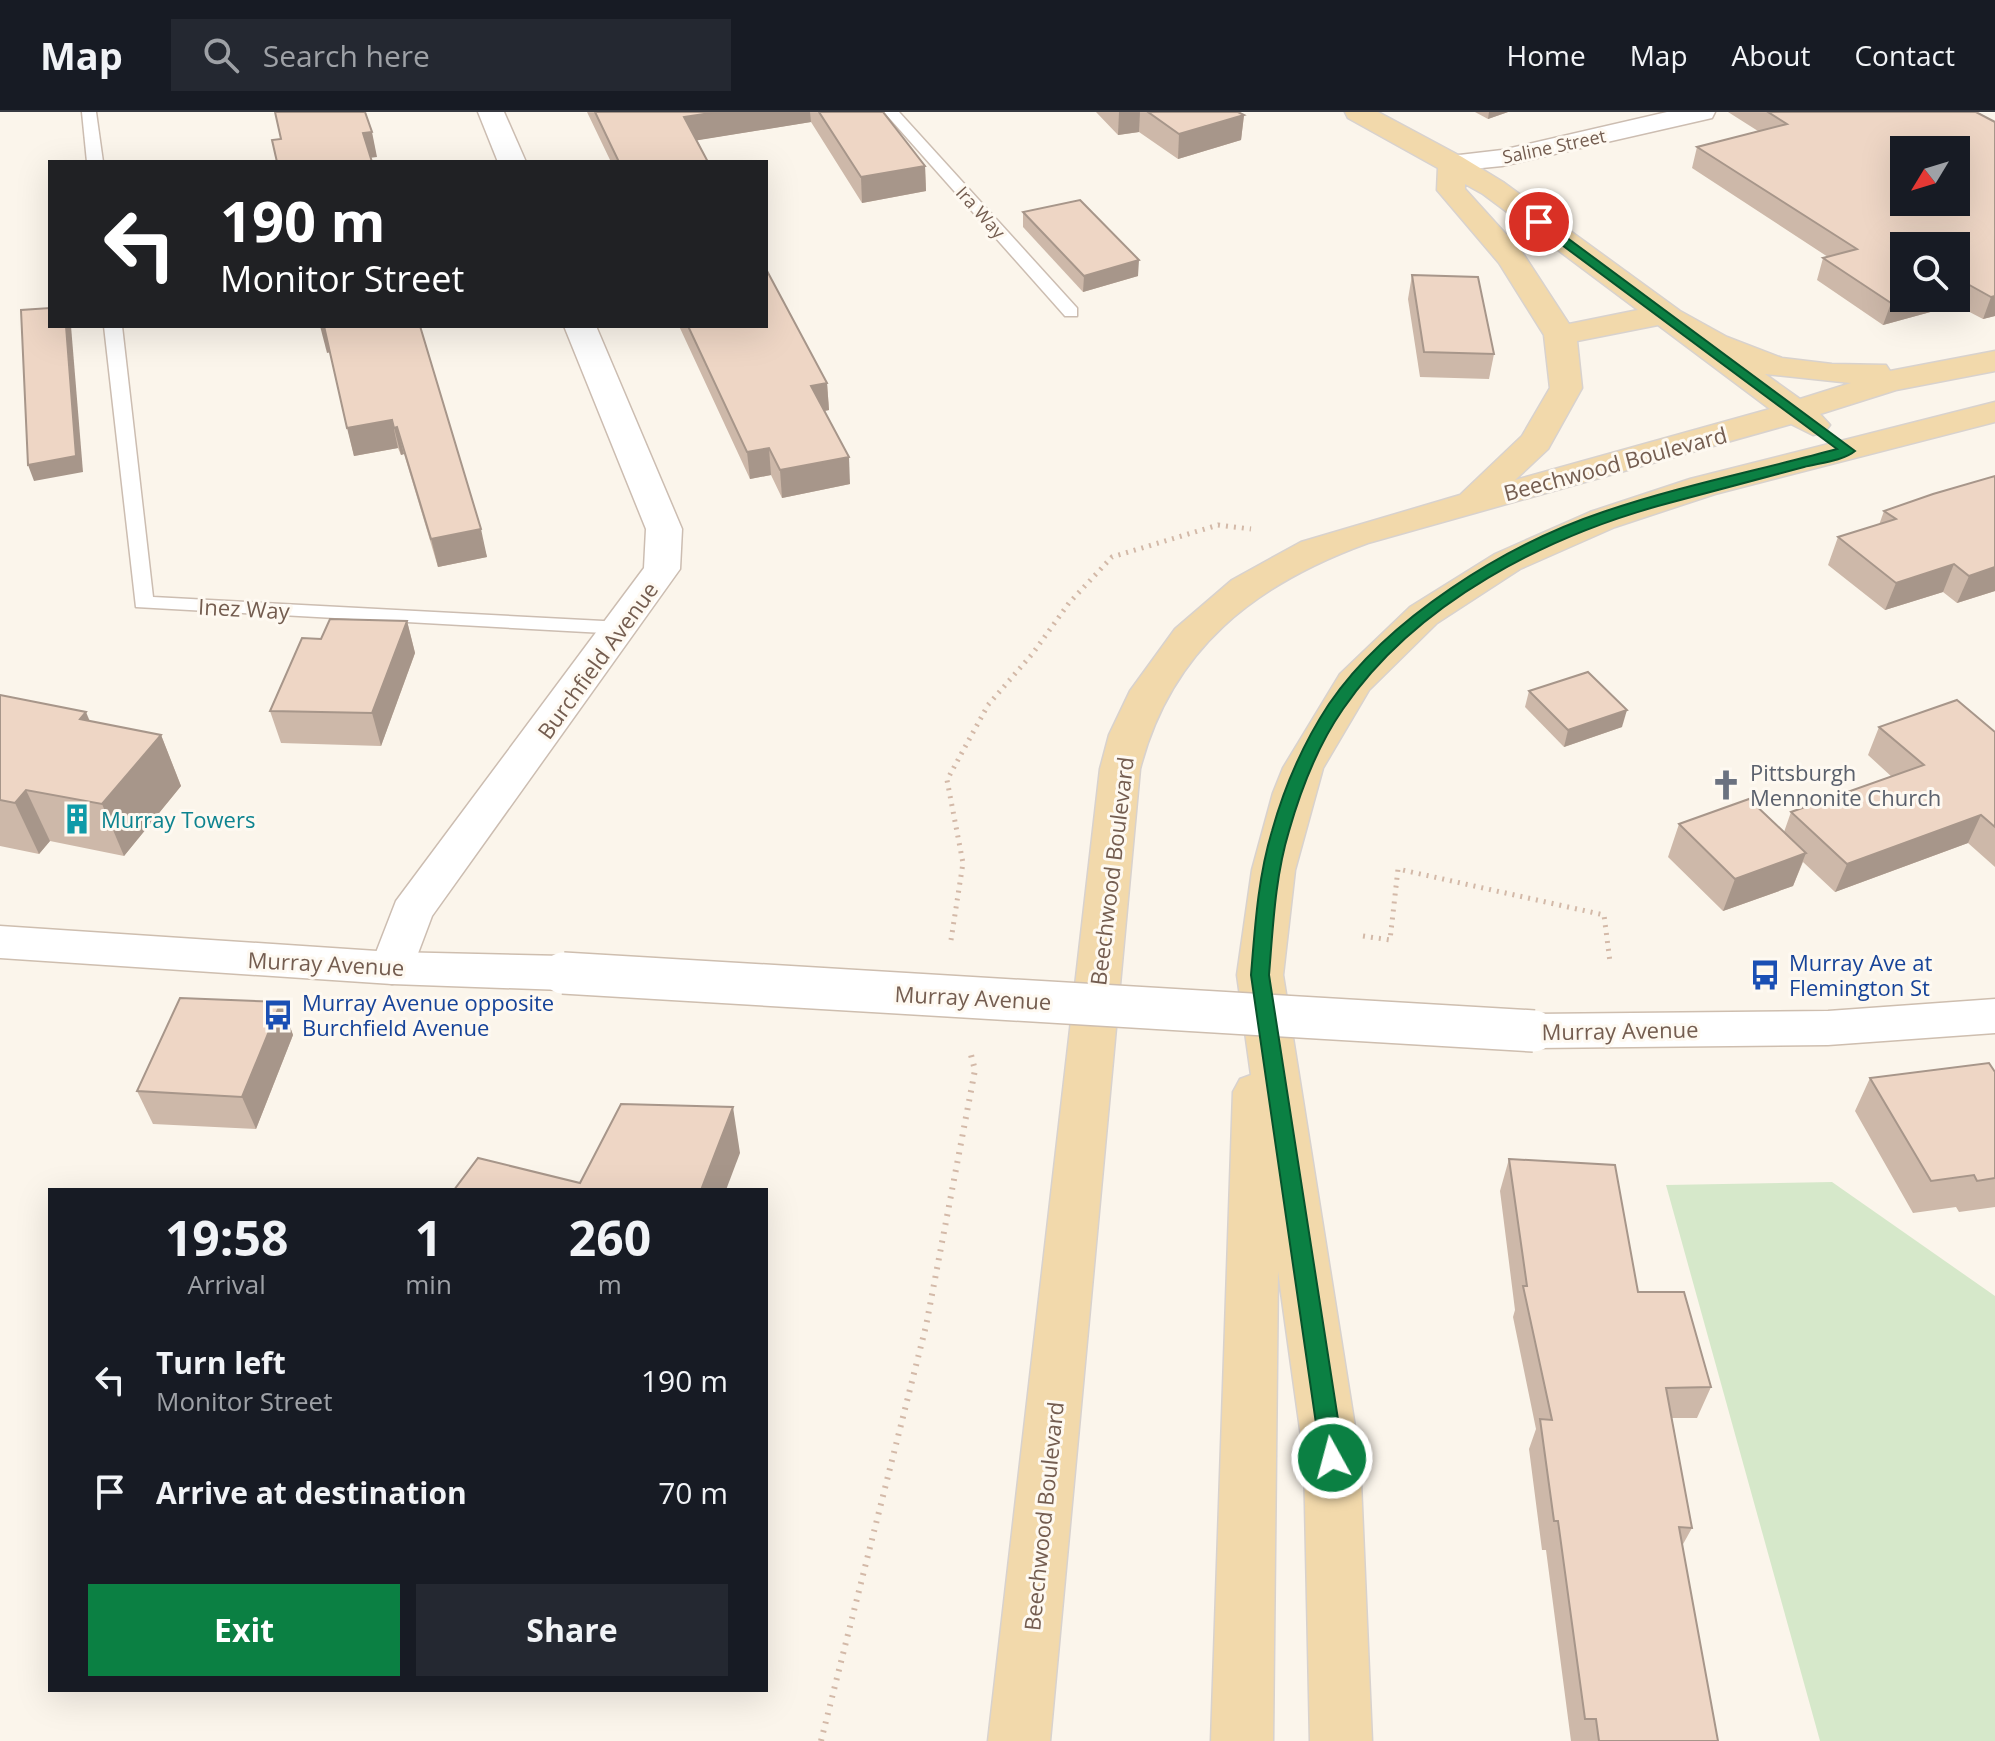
<!DOCTYPE html>
<style>
body{margin:0;font-family:"Open Sans",sans-serif;background:#242831;color:#f1f3f6;height:100vh;display:flex;flex-direction:column;font-size:30px;white-space:nowrap}
*{box-sizing:border-box;margin:0}
p{font-size:26px;color:#9ea1a6}
.icon{flex:none;width:44px;height:44px;fill:none;stroke:currentColor;stroke-width:2;stroke-linecap:round;stroke-linejoin:round}
.map{position:relative;flex:1;overflow:hidden}
.drawer{position:absolute;left:48px;top:1076px;width:720px;height:504px;display:flex;flex-direction:column;background:#171b24;border-radius:0px;box-shadow:0 8px 32px #0002}
.drawer>*{flex:none}
.hud{position:absolute;left:48px;top:48px;width:720px;height:168px;border-radius:0px;box-shadow:0 8px 32px #0002;background:#202124;color:#fff;overflow:hidden}
.needle{width:52px;rotate:232deg}
.tools{position:absolute;left:1890px;top:24px;display:grid;gap:16px}
.tools a{display:grid;place-items:center;width:80px;height:80px;border-radius:0px;background:#171b24;box-shadow:0 8px 32px #0002;font-size:40px}
.pin{position:absolute;display:grid;place-items:center;width:68px;height:68px;color:#fff;margin:-34px;border:4px solid #fff;border-radius:50%;box-shadow:0 2px 8px #0007}
.me{position:absolute;width:88px;margin:-44px;rotate:353deg;stroke-linejoin:round;filter:drop-shadow(0 0 6px #0008)}
.turn{display:flex;align-items:center;gap:28px;height:168px;padding:0 40px;font-size:36px}
.turn .icon{width:104px;height:104px;stroke-width:2.5}
.turn b{display:block;font-size:56px;line-height:68px}
.eta{display:flex;justify-content:space-evenly;align-items:center;height:136px;text-align:center}
.eta b{font-size:48px;font-weight:700;line-height:56px}
.button{display:flex;gap:16px;margin-top:auto;padding:16px 40px}
.button a{flex:1;height:92px;border-radius:0px;background:#0b8043;color:#fff;font-size:32px;font-weight:700;line-height:92px;text-align:center}
.button a+a{background:#242831;color:#f1f3f6}
ul{padding:0;list-style:none}
li{display:flex;align-items:center;gap:24px;height:112px;padding:0 40px}
li div{flex:1}
li b{display:block;font-size:30px}
li em{font-style:normal}
header{display:flex;align-items:center;gap:48px;box-sizing:border-box;height:112px;padding:0 40px;background:#171b24;border-bottom:2px solid #363941}
header strong{font-size:38px}
nav{display:flex;gap:44px;margin-inline-start:auto;font-size:28px}
.search{width:560px;height:72px;background:#242831;display:flex;align-items:center;gap:20px;box-sizing:border-box;padding:0 28px;border-radius:0px;color:#9ea1a6;font-size:30px}
.map>svg:first-child{display:block}
.green{fill:#d6e8ca}
.lines{fill:none;stroke-linecap:round;stroke-linejoin:round}
.service-casing{stroke:#ccbdb1;stroke-width:3}
.minor-casing{stroke:#ccbdb1;stroke-width:3}
.secondary-casing{stroke:#cebeaf;stroke-width:3}
.primary-casing{stroke:#d8d2ce;stroke-width:3}
.path-far1{stroke:#d3b9a8;stroke-width:5;stroke-dasharray:2 6;stroke-linecap:butt}
.path{stroke:#d3b9a8;stroke-width:6;stroke-dasharray:2 7;stroke-linecap:butt}
.service{fill:#fff;fill-rule:evenodd}
.minor{fill:#fff;fill-rule:evenodd}
.secondary{fill:#fff;fill-rule:evenodd}
.primary{fill:#f2d9ab;fill-rule:evenodd}
.secondary-bridge-casing{stroke:#cebeaf;stroke-width:44;stroke-linecap:butt}
.secondary-bridge{stroke:#fff;stroke-width:41}
.wall{fill:#cdb8a9}
.shaded-wall{fill:#a7968a}
.building{fill:#eed6c5;stroke:#a7968a;stroke-width:2;fill-rule:evenodd}
.route{fill:#0b8043;stroke:#07532c;stroke-width:2}
.labels{text-anchor:middle;dominant-baseline:central;stroke-width:6;stroke-linejoin:round;paint-order:stroke}
.far-street-label{font-size:18px;fill:#745d50;stroke:#fef9f1}
.street-label{font-size:22px;fill:#745d50;stroke:#fef9f1}
.worship-label{font-size:22px;fill:#5b616d;stroke:#fef9f1;text-anchor:start}
.culture-label{font-size:22px;fill:#0d838f;stroke:#fef9f1;text-anchor:start}
.transit-label{font-size:22px;fill:#164399;stroke:#fef9f1;text-anchor:start}
</style>
<header>
<strong>Map</strong>
<div class="search"><svg class="icon" aria-label="search" viewBox="0 0 24 24"><circle cx="10" cy="10" r="6"/><path d="M15 15l6 6"/></svg>Search here</div>
<nav><a>Home</a><a>Map</a><a>About</a><a>Contact</a></nav>
</header>
<div class="map">
<svg width="1995" height="1629" viewBox="0 0 1995 1629">
<rect width="100%" height="100%" fill="#fbf5eb"/>
<path class="green" d="M1832,1070L1995,1184V1629H1820L1666,1073Z"/>
<g class="lines">
<g class="service-casing">
<g id="service">
<path d="M82,0H96L103,50H87Z"/>
<path d="M884,0H899L1077,196V204H1065Z"/>
<path d="M104,214H122L153,485L622,510L632,516L622,522L136,495Z"/>
</g>
</g>
<g class="minor-casing">
<g id="minor">
<path d="M478,0H504L526,50H498Z"/>
<path d="M1667,0H1715L1712,6L1502,54L1452,59L1442,57L1438,51L1442,45L1502,38Z"/>
<path d="M564,214H596L682,417L680,457L432,804L408,868L392,872L376,868L370,856L396,789L644,456L646,417Z"/>
</g>
</g>
<g class="secondary-casing">
<g id="secondary">
<path d="M0,814L392,840L563,844L579,849L585,861L579,873L563,878L392,872L0,846Z"/>
<path d="M1995,887V921L1828,933L1534,936L1518,931L1511,919L1518,907L1534,902L1828,899Z"/>
</g>
</g>
<g class="primary-casing">
<g id="primary">
<path d="M1345,0H1378L1462,45L1503,70L1680,199L1727,225L1782,246L1832,252L1886,253L1890,259L1995,239V259L1896,278L1820,302L1830,313L1825,320L1813,323L1791,312L1368,431C1255,472 1171,537 1140,657L1050,1629H988L1100,657L1109,623L1130,579L1175,517L1232,468L1301,430L1460,383L1522,324L1550,276L1544,223L1499,151L1437,78L1438,56L1348,6ZM1465,72L1483,82L1638,198L1569,212L1522,140L1465,77ZM1658,213L1770,297L1515,368L1548,337L1582,276L1577,229ZM1765,262L1851,271L1800,287Z"/>
<path d="M1995,290V310L1715,382L1615,415L1520,457L1437,511L1369,578L1323,656L1295,758L1283,863L1360,1346L1372,1629H1310L1304,1346L1278,1159L1273,1629H1211L1233,980L1240,967L1251,963L1237,863L1252,758L1273,681L1283,656L1340,562L1410,495L1495,442L1590,400L1690,367Z"/>
</g>
</g>
<g class="path-far1">
<path d="M1363,824L1390,828L1398,757L1604,803L1610,850"/>
<path d="M951,828L963,751L947,668L988,593L1033,541L1069,491L1112,445L1218,413L1251,417"/>
</g>
<path class="path" d="M821,1629L926,1214L975,958L970,939"/>
<use href="#service" class="service"/>
<use href="#minor" class="minor"/>
<use href="#secondary" class="secondary"/>
<use href="#primary" class="primary"/>
<g class="secondary-bridge-casing">
<path id="secondary-bridge" d="M563,861L1534,919"/>
</g>
<use href="#secondary-bridge" class="secondary-bridge"/>
</g>
<g class="wall">
<path d="M587,0H883L925,54L926,79L862,91L811,10L697,28L708,50H611Z"/>
<path d="M1096,0H1238L1244,3L1241,28L1178,47L1139,20L1118,23Z"/>
<path d="M1475,0H1508L1488,7Z"/>
<path d="M1728,0H1976L1995,204L1983,207L1956,193L1883,213L1817,168L1823,146L1828,145L1692,56L1697,35L1758,19Z"/>
<path d="M1023,100L1138,164L1083,180L1023,115Z"/>
<path d="M1412,163L1494,242L1489,267L1420,265L1408,187Z"/>
<path d="M420,214L487,445L438,455L404,342L401,343L398,336L354,344L330,240L327,241Z"/>
<path d="M679,214H766L827,271L829,298L825,299L850,372L782,386L771,363L750,367Z"/>
<path d="M1884,399L1995,479L1957,491L1943,480L1885,498L1828,453L1838,425L1879,413Z"/>
<path d="M407,509L415,541L381,634L281,631L270,599L321,527Z"/>
<path d="M1529,579L1622,615L1564,635L1525,595Z"/>
<path d="M0,583L90,609L161,623L181,674L124,744L50,729L39,742L0,734Z"/>
<path d="M1879,615L1995,620V755L1968,731L1835,780L1803,750L1793,774L1723,799L1668,745L1679,712L1784,720L1791,700L1892,665L1868,643Z"/>
<path d="M281,890L293,923L256,1017L153,1012L137,979Z"/>
<path d="M1995,960V1095L1959,1100L1956,1095L1913,1101L1855,999L1870,966Z"/>
<path d="M1509,1047L1638,1180L1711,1275L1697,1306H1672L1692,1416L1682,1434L1718,1629H1571L1546,1438H1542L1529,1337L1536,1317L1513,1205L1515,1198L1500,1079Z"/>
</g>
<g class="shaded-wall">
<path d="M717,0H810L811,10L687,30L684,5Z"/>
<path d="M1119,0H1140L1139,20L1118,23Z"/>
<path d="M1489,0H1508L1488,7Z"/>
<path d="M1244,3L1241,28L1178,47L1179,22Z"/>
<path d="M372,20L377,45L369,46L363,21Z"/>
<path d="M925,54L926,79L862,91L861,65Z"/>
<path d="M1139,148L1138,164L1083,180L1084,164Z"/>
<path d="M1964,170L1956,193L1883,213L1891,191L1907,186H1956V173Z"/>
<path d="M1995,184V204L1983,207L1991,185Z"/>
<path d="M66,214H71L83,360L34,369L28,353Z"/>
<path d="M320,214H324L331,240L327,241Z"/>
<path d="M827,271L829,298L813,301L811,274Z"/>
<path d="M392,308L398,336L354,344L347,316Z"/>
<path d="M397,315L404,342L401,343L394,316Z"/>
<path d="M769,336L771,363L750,367L747,340Z"/>
<path d="M849,345L850,372L782,386L780,358Z"/>
<path d="M481,417L487,445L438,455L431,427Z"/>
<path d="M1954,452L1943,480L1885,498L1896,471Z"/>
<path d="M1995,455V479L1957,491L1969,464Z"/>
<path d="M407,509L415,541L381,634L372,601Z"/>
<path d="M1627,598L1622,615L1564,635L1568,618Z"/>
<path d="M86,600L107,651L80,607Z"/>
<path d="M161,623L181,674L124,744L102,692Z"/>
<path d="M26,678L50,729L39,742L15,691Z"/>
<path d="M1981,703L1968,731L1835,780L1847,752Z"/>
<path d="M1806,741L1793,774L1723,799L1735,767Z"/>
<path d="M281,890L293,923L256,1017L242,985Z"/>
<path d="M733,995L740,1041L726,1078H701Z"/>
</g>
<g class="building">
<path d="M275,0H365L372,20L363,21L372,50H277L272,28L281,27Z"/>
<path d="M595,0H717L684,5L708,50H619Z"/>
<path d="M819,0H883L925,54L861,65Z"/>
<path d="M1148,0H1238L1244,3L1179,22Z"/>
<path d="M1768,0H1976L1995,10V184L1991,185L1964,170L1956,173V134H1904V186H1907L1891,191L1823,146L1857,137L1697,35L1787,12ZM1904,38H1956V90H1904Z"/>
<path d="M1080,88L1139,148L1084,164L1023,100Z"/>
<path d="M766,157L827,271L811,274L849,345L780,358L769,336L747,340L688,214H766Z"/>
<path d="M1412,163L1478,165L1494,242L1424,240Z"/>
<path d="M50,196V214H66L76,344L28,353L21,198Z"/>
<path d="M324,214H420L481,417L431,427L397,315L394,316L392,308L347,316Z"/>
<path d="M1995,364V455L1969,464L1954,452L1896,471L1838,425L1896,407L1884,399L1933,382Z"/>
<path d="M330,507L407,509L372,601L270,599L302,526L321,527Z"/>
<path d="M1588,560L1627,598L1568,618L1529,579Z"/>
<path d="M0,583L86,600L80,607L161,623L102,692L26,678L15,691L0,688Z"/>
<path d="M1957,588L1995,620V715L1981,703L1847,752L1791,700L1924,653L1879,615Z"/>
<path d="M1749,687L1806,741L1735,767L1679,712Z"/>
<path d="M180,886L281,890L242,985L137,979Z"/>
<path d="M1989,951L1995,960V1066L1977,1069L1974,1063L1931,1069L1870,966Z"/>
<path d="M621,992L733,995L701,1078H454L478,1046L580,1071Z"/>
<path d="M1509,1047L1615,1053L1638,1180H1684L1711,1275L1666,1276L1692,1416L1679,1415L1718,1629H1599L1596,1607H1585L1558,1409H1554L1540,1307L1552,1308L1523,1174H1527Z"/>
</g>
<path class="route" d="M1535,108H1543L1855,339C1843,349 1819,351 1804,355C1759,367 1714,379 1669,391C1548,423 1416,490 1343,597C1318,633 1301,677 1289,719C1275,765 1273,815 1269,863L1344,1346L1340,1353L1332,1356L1324,1353L1321,1346L1251,863C1255,815 1258,765 1272,719C1284,676 1304,630 1329,592C1388,506 1505,433 1603,400C1679,374 1760,358 1837,337L1535,113Z"/>
<defs>
<g id="church-bare" transform="scale(2.4)"><path d="M-1.2-6h2.4v3.5h3.3v2.4h-3.3V6h-2.4V-.1h-3.3v-2.4h3.3Z" fill="#6b7280" stroke="#fef9f1" stroke-width="2.5" paint-order="stroke"/></g>
<g id="building-bare" transform="scale(2.4)"><path d="M-4-6H4V6H1V3H-1V6H-4ZM-2.5-4.3h1.7v1.8h-1.7ZM.8-4.3h1.7v1.8H.8ZM-2.5-1h1.7V.8h-1.7ZM.8-1h1.7V.8H.8Z" fill="#0f9aa8" stroke="#fef9f1" stroke-width="2.5" paint-order="stroke"/></g>
<g id="bus-bare" transform="scale(2.4)"><path d="M-5-6H5V4H4V6H2V4H-2V6H-4V4H-5ZM-3.5-4V0h7V-4ZM-3.5 1.2v1.5H-2V1.2ZM2 1.2v1.5H3.5V1.2Z" fill="#1a4fb4" stroke="#fef9f1" stroke-width="2.5" paint-order="stroke"/></g>
</defs>
<g fill-rule="evenodd">
<use href="#church-bare" x="1726" y="673"/>
<use href="#building-bare" x="77" y="707"/>
<use href="#bus-bare" x="1765" y="863"/>
<use href="#bus-bare" x="278" y="903"/>
</g>
<g class="labels">
<g class="far-street-label">
<text transform="translate(1554 34) rotate(-12)">Saline Street</text>
<text transform="translate(981 100) rotate(48)">Ira Way</text>
</g>
<g class="street-label">
<text transform="translate(1615 351) rotate(-15)">Beechwood Boulevard</text>
<text transform="translate(244 496) rotate(3)">Inez Way</text>
<text transform="translate(597 548) rotate(-54)">Burchfield Avenue</text>
<text transform="translate(1111 759) rotate(-83)">Beechwood Boulevard</text>
<text transform="translate(326 851) rotate(3)">Murray Avenue</text>
<text transform="translate(973 885) rotate(3)">Murray Avenue</text>
<text transform="translate(1620 918) rotate(-1)">Murray Avenue</text>
<text transform="translate(1043 1404) rotate(-84)">Beechwood Boulevard</text>
</g>
<g class="worship-label">
<text x="1750" y="660">Pittsburgh<tspan x="1750" dy="25">Mennonite Church</tspan></text>
</g>
<g class="culture-label">
<text x="101" y="707">Murray Towers</text>
</g>
<g class="transit-label">
<text x="1789" y="850">Murray Ave at<tspan x="1789" dy="25">Flemington St</tspan></text>
<text x="302" y="890">Murray Avenue opposite<tspan x="302" dy="25">Burchfield Avenue</tspan></text>
</g>
</g>
</svg>
<div class="tools">
<a><svg class="needle" viewBox="-14 -14 28 28"><path d="M0-13l5 13h-10z" fill="#e53935"/><path d="M0 13l5-13h-10z" fill="#9ea1a6"/></svg></a>
<a><svg class="icon" aria-label="search" viewBox="0 0 24 24"><circle cx="10" cy="10" r="6"/><path d="M15 15l6 6"/></svg></a>
</div>
<div class="pin" style="left:1539px;top:110px;background:#d93025"><svg class="icon" aria-label="arrive" viewBox="0 0 24 24"><path d="M6 21V4h12l-3 4 3 4H6"/></svg></div>
<svg class="me" style="left:1332px;top:1346px" viewBox="-20 -20 40 40"><circle r="17" fill="#0b8043" stroke="#fff" stroke-width="3"/><path d="M0-11L8 9 0 5-8 9z" fill="#fff"/></svg>
<div class="hud">
<div class="turn"><svg class="icon" aria-label="left" viewBox="0 0 24 24"><path d="M17 20v-9H6M10 6l-5 5 5 5"/></svg><div><b>190 m</b>Monitor Street</div></div>
</div>
<section class="drawer">
<div class="eta">
<div><b>19:58</b><p>Arrival</p></div>
<div><b>1</b><p>min</p></div>
<div><b>260</b><p>m</p></div>
</div>
<ul>
<li><svg class="icon" aria-label="left" viewBox="0 0 24 24"><path d="M17 20v-9H6M10 6l-5 5 5 5"/></svg><div><b>Turn left</b><p>Monitor Street</p></div><em>190 m</em></li>
<li><svg class="icon" aria-label="arrive" viewBox="0 0 24 24"><path d="M6 21V4h12l-3 4 3 4H6"/></svg><div><b>Arrive at destination</b></div><em>70 m</em></li>
</ul>
<div class="button"><a>Exit</a><a>Share</a></div>
</section>
</div>
